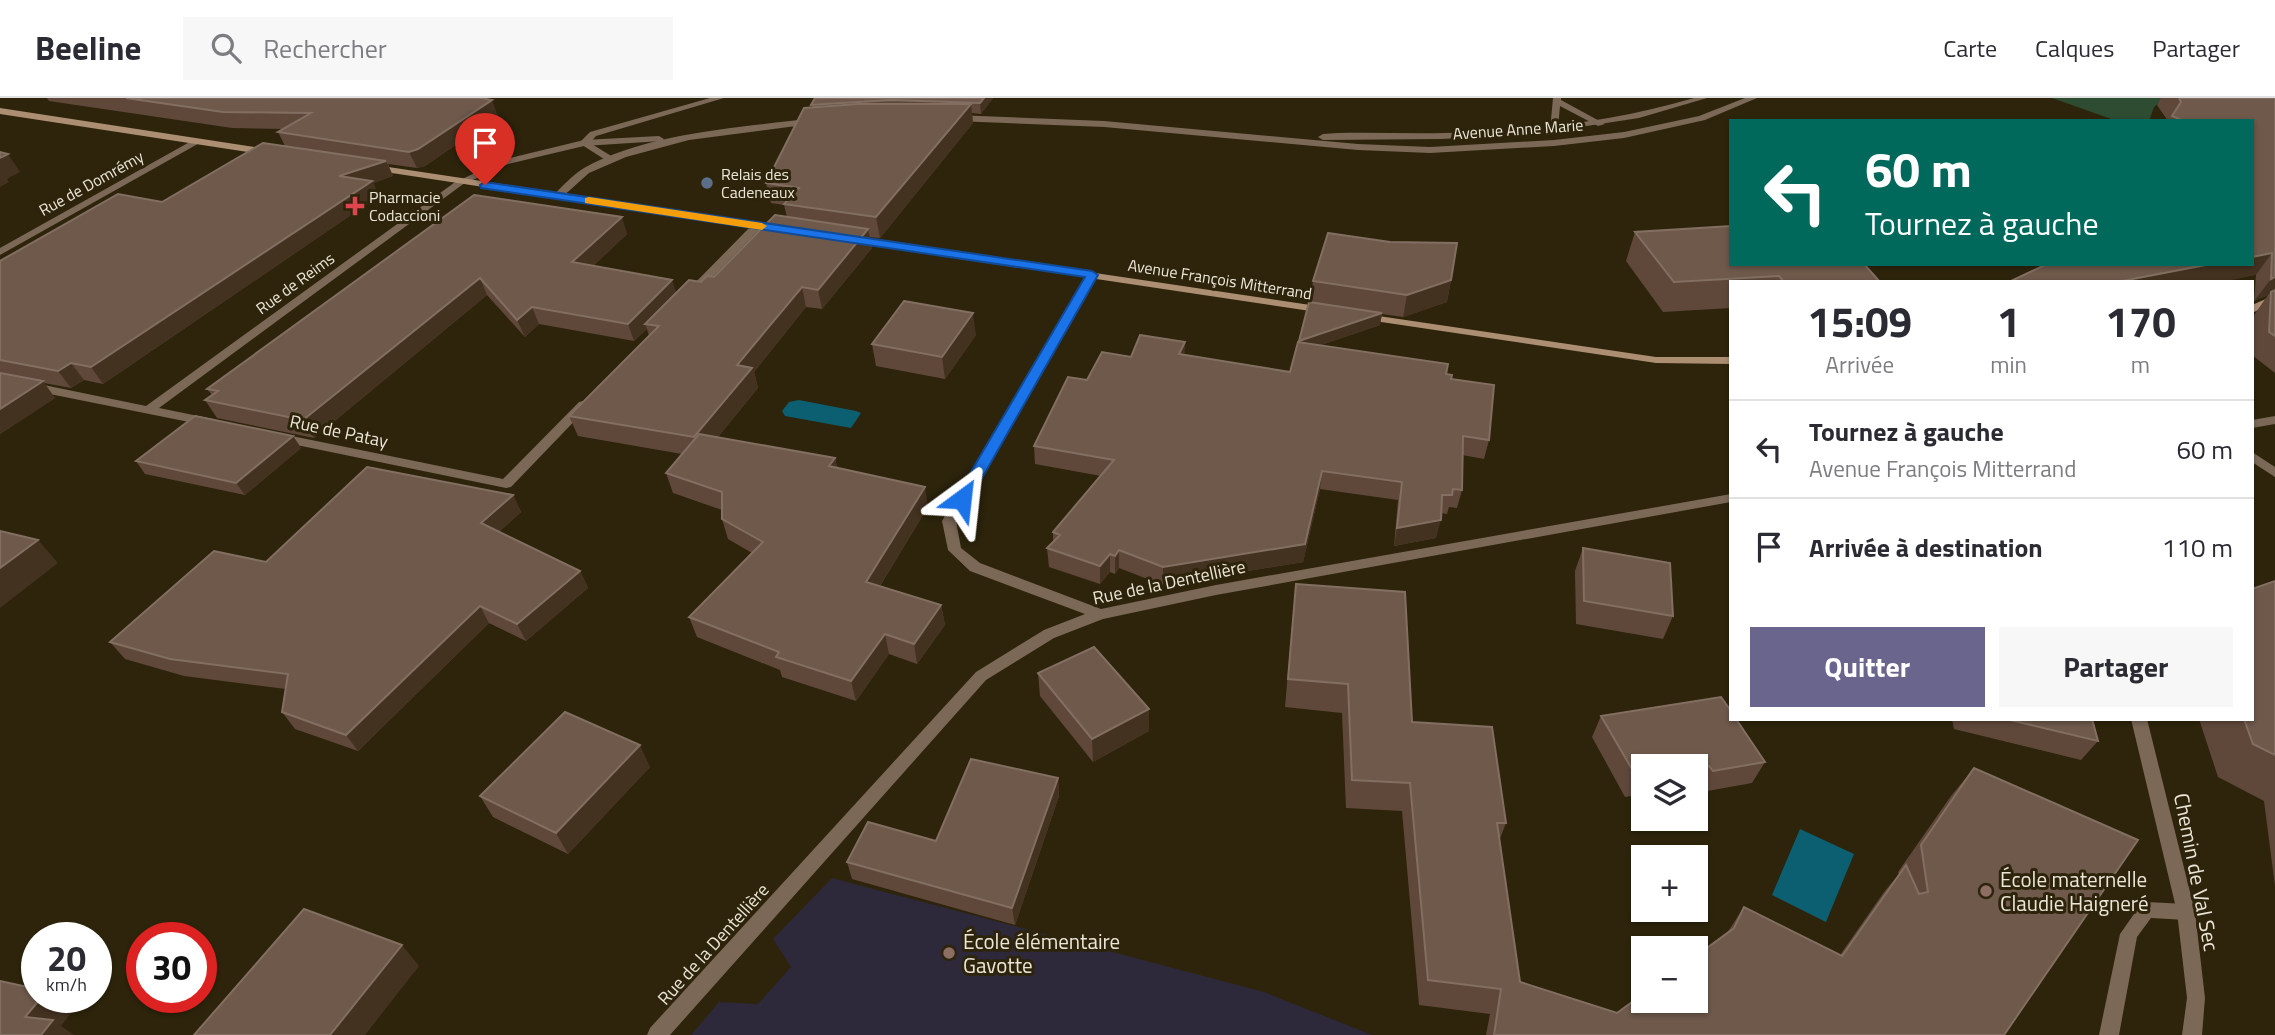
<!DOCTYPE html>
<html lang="fr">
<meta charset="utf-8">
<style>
body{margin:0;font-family:"Titillium Web",sans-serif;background:#f7f7f7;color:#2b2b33;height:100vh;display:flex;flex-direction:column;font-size:26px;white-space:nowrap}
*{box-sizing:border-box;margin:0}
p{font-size:23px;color:#7c7c81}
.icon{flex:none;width:38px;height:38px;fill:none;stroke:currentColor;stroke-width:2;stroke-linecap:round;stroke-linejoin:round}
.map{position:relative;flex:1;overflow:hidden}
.details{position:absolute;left:1729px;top:182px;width:525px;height:441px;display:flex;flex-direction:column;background:#fff;border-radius:0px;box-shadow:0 2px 5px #0004}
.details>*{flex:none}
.top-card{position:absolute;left:1729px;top:21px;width:525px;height:147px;border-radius:0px;box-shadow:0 2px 5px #0004;background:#00695c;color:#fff;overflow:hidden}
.fabs{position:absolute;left:1631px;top:656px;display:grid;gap:14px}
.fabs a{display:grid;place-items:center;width:77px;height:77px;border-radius:0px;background:#fff;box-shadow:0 2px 5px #0004;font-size:35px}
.speed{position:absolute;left:21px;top:824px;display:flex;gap:14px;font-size:35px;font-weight:700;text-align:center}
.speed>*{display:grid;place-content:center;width:91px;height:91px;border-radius:50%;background:#fff;box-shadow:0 2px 5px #0004;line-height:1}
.speed small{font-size:18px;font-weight:400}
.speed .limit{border:10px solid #d22;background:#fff;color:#111}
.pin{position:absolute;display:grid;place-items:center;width:60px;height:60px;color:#fff;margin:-72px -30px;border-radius:50% 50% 50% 0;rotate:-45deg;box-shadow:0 0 7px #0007}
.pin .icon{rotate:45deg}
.me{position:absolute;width:77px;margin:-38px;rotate:30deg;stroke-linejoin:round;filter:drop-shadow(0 0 5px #0008)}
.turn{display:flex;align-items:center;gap:24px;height:147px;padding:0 21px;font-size:32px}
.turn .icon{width:91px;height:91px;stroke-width:2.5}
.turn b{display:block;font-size:49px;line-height:60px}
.eta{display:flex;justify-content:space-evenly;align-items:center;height:119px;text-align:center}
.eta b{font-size:42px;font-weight:700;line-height:49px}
.primary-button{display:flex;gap:14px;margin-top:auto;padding:14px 21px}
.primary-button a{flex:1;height:80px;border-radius:0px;background:#6a658c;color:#fff;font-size:28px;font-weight:700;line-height:80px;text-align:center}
.primary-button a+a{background:#f7f7f7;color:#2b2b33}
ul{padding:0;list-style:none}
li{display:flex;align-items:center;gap:21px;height:98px;padding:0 21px;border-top:2px solid #e1e1e2}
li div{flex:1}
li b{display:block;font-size:26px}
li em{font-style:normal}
header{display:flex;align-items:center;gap:42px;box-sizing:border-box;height:98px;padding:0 35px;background:#fff;border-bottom:2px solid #e1e1e2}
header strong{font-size:33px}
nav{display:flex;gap:38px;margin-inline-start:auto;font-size:24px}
.search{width:490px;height:63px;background:#f7f7f7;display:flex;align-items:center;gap:18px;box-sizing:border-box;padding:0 24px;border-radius:0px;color:#7c7c81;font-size:26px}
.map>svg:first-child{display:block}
.education{fill:#2d293a}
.green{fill:#2d4c32}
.water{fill:#0c5f71}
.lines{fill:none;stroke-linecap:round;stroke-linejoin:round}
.service{fill:#7b6857;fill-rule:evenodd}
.minor{fill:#7b6857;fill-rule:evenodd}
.tertiary{fill:#7b6857;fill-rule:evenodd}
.secondary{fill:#ac8e73;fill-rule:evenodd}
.wall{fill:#5f483a}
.shaded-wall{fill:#443220}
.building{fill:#6e594b;stroke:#826f61;stroke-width:2}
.route{fill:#1a73e8;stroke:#114b97;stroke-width:2}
.slow{fill:#f59e0b}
.service-dot{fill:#5c6f8a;stroke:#2d240b;stroke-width:2.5}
.health-dot{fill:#e0444e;stroke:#2d240b;stroke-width:2.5}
.education-dot{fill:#8d6e63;stroke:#2d240b;stroke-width:2.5}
.labels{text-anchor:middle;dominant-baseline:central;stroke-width:6;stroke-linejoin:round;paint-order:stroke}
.far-street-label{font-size:16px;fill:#ece6d8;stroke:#2d240b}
.far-poi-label{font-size:16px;fill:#ece6d8;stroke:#2d240b;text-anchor:start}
.street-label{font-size:18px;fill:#ece6d8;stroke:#2d240b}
.near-street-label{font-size:21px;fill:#ece6d8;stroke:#2d240b}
.near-poi-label{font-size:21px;fill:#ece6d8;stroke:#2d240b;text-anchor:start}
</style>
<header>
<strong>Beeline</strong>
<div class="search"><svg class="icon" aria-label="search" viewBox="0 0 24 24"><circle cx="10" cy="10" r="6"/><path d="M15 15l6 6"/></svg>Rechercher</div>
<nav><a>Carte</a><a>Calques</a><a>Partager</a></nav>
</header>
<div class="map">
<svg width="2275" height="937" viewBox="0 0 2275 937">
<rect width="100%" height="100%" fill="#2d240b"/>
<path class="education" d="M832,780L1264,894L1372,937H691L719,904L758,906L791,869L773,841Z"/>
<path class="green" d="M2052,0H2164L2154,9L2149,23H2117Z"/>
<g class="water">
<path d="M799,302L856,313L861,315L851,330L785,318L782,313L789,304Z"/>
<path d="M1800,731L1854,756L1826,824L1772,797Z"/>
</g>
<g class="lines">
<path class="service" d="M2147,804L2186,806L2192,808L2195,814L2192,820L2186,822L2151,820L2137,839L2119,937H2099L2120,836L2141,806Z"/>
<g class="minor">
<path d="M710,0H724L596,38L590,45L613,59V63H607L579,45L590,34Z"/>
<path d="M1553,0H1561V2L1605,26L1598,28L1560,8L1558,30L1550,32Z"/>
<path d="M195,41L203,43L0,157V150Z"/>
<path d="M458,82L466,84L159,310L213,321L215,324L213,327L209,328L0,286V278L146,308Z"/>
<path d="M757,125L761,126V130L698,194H690V190L753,126Z"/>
<path d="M1092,174L1097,177L956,423L961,450L980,465L1101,511L1216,487L1731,396V404L1216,497L1103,521L1054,540L986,582L670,937H647L650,930L976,574L1044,532L1085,516L970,473L948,452L942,423L1087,177Z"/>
<path d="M583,303L589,307L587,310L511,389L506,390L277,343L271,339L277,335L503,381L579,304Z"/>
<path d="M2275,318V326L2252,330V322Z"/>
<path d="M2252,354L2275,369V379L2252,364Z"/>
<path d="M2131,621H2147L2195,814L2205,900L2202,937H2182L2187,900L2177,814Z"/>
</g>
<g class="tertiary">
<path d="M1694,0H1707L1639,20L1541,35L1442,41L1323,42L1318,39L1323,36L1338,35C1374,34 1409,36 1445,35C1529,33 1613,24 1694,0Z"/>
<path d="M1745,0H1757L1705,22L1624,40L1554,48L1430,55L1358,52L1104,29L955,23L951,20L955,17L1104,23L1358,46L1430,49L1554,42L1624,34L1699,18Z"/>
<path d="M816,20L820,23L819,25L689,42L626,59L589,75L560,101L552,99C561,89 573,77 584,70C648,34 744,29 816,20Z"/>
<path d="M659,38L664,41L662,43L584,48L508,66L464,86L456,84L502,62L584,42Z"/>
</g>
<g class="secondary">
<path d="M0,10L268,51L273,54L268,57L0,16Z"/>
<path d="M375,67L781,128L786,131L781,134L372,72V68Z"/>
<path d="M853,139L1324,209L1330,212L1324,215L849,144V140Z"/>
<path d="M2275,197V204L2252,215V207Z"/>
<path d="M1365,216L1656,259H1731V266L1656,265L1361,221L1359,219Z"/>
</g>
</g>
<g class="wall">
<path d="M47,0H481L498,18L425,68L417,70L388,66L393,78L373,85L379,98L103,286L84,282L71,290L44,285L55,300L0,336V163L162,104L285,48L278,34L285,31L232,30L49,3Z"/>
<path d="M815,0H993L981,16L972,15L973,25L880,140L870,139L872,150L822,211L806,209L754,274L758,290L718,339L835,360L837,369L928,409L880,488L941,507L945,527L917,566L889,556L856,603L782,579L780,572L697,539L689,519L752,455L728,441L722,421V412L673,395L666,375L682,356L578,338L569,318L649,238L647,231L634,243L539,226L525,239L487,197L314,340L217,320L205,302L212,297L207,291L474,97L627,136L593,168L676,195L714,179L787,119L784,107L771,105L766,85L812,9L811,7Z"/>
<path d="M2161,0H2275V275L2252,257L2254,217L2268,197L2254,203L2256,177L2252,166V23H2168L2157,7Z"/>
<path d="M1635,134L1731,166L1880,184H1731V210L1663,214L1626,163Z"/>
<path d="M1451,182L1447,204L1403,219L1382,216L1380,227L1321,247L1446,276L1451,281L1489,342L1484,361L1462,357V392L1457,410L1449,409L1447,416L1441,415L1436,440L1394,448L1398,402L1320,391L1303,464L1163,487L1119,470L1115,476L1110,474L1100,486L1049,469L1047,450L1053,444V434L1101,378L1035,366L1034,348L1087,282L1131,259L1185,244L1184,257L1290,274L1310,205L1313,183Z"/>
<path d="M976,237L945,281L876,268L872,246Z"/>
<path d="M293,338L301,350L245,397L145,376L136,363Z"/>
<path d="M513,397L521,414L499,434L580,473L588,490L526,543L489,525L358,653L295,631L282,614L286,591L184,578L125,561L110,544L266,464Z"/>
<path d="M1583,450L1673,518L1663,541L1576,526L1575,473Z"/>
<path d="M2275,483V788L2264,703L2218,679L2199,621H2252Z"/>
<path d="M1296,486L1412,624L1506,725L1499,743L1520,884L1617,915L1727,835L1744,809L1840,857L1884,794L1899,776L1898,774L1951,698L1974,670L2004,937H1486L1490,916L1419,907L1402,713L1346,710L1342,615L1285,609L1293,515Z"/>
<path d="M1038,575L1149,633L1093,664L1040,598Z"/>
<path d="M1601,618L1765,664L1752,685L1702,694L1698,689H1696V668H1643V696L1625,699L1592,639Z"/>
<path d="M1952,621H2092L2098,643L2081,662L1954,631Z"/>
<path d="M650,669L568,756L493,719L480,698Z"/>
<path d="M1058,680L1059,698L1015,827L852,781L847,764L936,743Z"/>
</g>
<g class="shaded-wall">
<path d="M984,0H993L981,16L980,5Z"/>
<path d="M492,2L498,18L425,68L417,70L409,54Z"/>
<path d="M971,6L973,25L880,140L876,119Z"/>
<path d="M8,56L20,74L7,81L9,84L0,89V60Z"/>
<path d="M386,63L393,78L373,85L379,98L103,286L91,269L339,78Z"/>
<path d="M622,119L627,136L578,182L572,164Z"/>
<path d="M868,131L872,150L822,211L818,192Z"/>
<path d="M2272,155L2256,177L2222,184H2117L2211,166H2252V159Z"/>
<path d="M2275,179V195L2271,194L2268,197L2254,203L2271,181Z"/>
<path d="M480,180L487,197L314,340L303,322Z"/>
<path d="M672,182L678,199L645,226L647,231L634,243L628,226Z"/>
<path d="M1451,182L1447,204L1403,219L1407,197Z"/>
<path d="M802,189L806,209L754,274L758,290L701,360L694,339L737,267Z"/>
<path d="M532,209L539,226L525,239L517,222Z"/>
<path d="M973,215L976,237L945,281L942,259Z"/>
<path d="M1382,215L1380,227L1298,255L1299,243Z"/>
<path d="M1185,244L1184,262L1179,256Z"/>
<path d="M71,265L84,282L71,290L58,273Z"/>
<path d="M43,283L55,300L0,336V311Z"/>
<path d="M293,338L301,350L245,397L236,385Z"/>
<path d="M835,360L839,380L829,368Z"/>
<path d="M1322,373L1320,391L1303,464L1163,487V469Z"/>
<path d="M925,389L928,409L870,504L866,484Z"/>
<path d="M513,397L521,414L490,442L481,425Z"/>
<path d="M1441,422L1436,440L1394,448L1397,430Z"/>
<path d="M38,442L58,465L0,510V470Z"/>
<path d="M1119,452V470L1115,476V458Z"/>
<path d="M1110,456V474L1100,486V468Z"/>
<path d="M580,473L588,490L526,543L517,526Z"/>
<path d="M941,507L945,527L917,566L914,546Z"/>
<path d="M480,508L489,525L358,653L346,637Z"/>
<path d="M885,536L889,556L856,603L851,583Z"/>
<path d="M1149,611V633L1093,664L1092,641Z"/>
<path d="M640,647L650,669L568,756L556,735Z"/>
<path d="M1058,680L1059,698L1015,827L1012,810Z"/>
<path d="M402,847L419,868L365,937H330Z"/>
<path d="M41,900H55L73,912L61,928L74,937H41L25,919Z"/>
</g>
<g class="building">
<path d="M126,0H481L492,2L418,51L409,54L278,34L311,15L223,14Z"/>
<path d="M815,0H984L980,5L891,2L811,7Z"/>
<path d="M2179,0H2275V179L2271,181L2272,155L2252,159V23H2184L2172,18L2181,4Z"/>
<path d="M858,6H971L876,119L784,106L799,90L766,85L804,10Z"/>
<path d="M263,45L386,63L339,78L372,83L91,269L71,265L58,273L0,262V163L118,96L162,104Z"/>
<path d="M0,54L8,56L0,60Z"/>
<path d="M474,97L622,119L572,164L672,182L628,226L532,209L517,222L480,180L303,322L205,302L218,293L207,291Z"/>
<path d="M775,117L868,131L818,192L802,189L737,267L752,270L694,339L569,318L659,228L645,226L689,182L701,184L707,178L714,179Z"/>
<path d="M1731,128V166H1864L1880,184H1784L1779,178L1674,184L1635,134Z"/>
<path d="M1328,135L1390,144L1457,145L1451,182L1407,197L1313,183Z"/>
<path d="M2047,166H2211L2117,184H2009Z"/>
<path d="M2275,192V238L2269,234L2271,194Z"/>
<path d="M904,203L973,215L942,259L872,246Z"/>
<path d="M1309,204L1382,215L1299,243Z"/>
<path d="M1140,237L1185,244L1179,256L1290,274L1298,244L1448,266L1446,276L1452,277L1451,281L1494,287L1489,342L1463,338L1462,392L1453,391L1452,397H1442L1441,422L1397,430L1402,384L1322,373L1305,446L1163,469L1119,452L1115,458L1110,456L1100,468L1047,450L1060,437L1053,434L1114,362L1034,348L1068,279L1087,282L1102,254L1131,259Z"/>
<path d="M0,275L43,283L0,311Z"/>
<path d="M195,318L293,338L236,385L136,363Z"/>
<path d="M699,336L835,360L829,368L925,389L866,484L941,507L914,546L885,536L851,583L776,559L779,554L689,519L763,444L722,421V394L666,375Z"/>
<path d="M367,369L513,397L481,425L580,473L517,526L480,508L346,637L282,614L288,576L170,561L110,544L214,453L266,464Z"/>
<path d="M0,433L38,442L0,470Z"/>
<path d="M1583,450L1670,465L1673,518L1584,503Z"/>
<path d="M2275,483V657L2253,646L2244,621H2252V491Z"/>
<path d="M1296,486L1405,494L1412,624L1492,629L1506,725H1497L1520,884L1617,915L1643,896V903H1696V858L1734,830L1744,809L1842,858L1906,767L1919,796L1928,794L1921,747L1974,670L2138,742L2004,937H1494L1501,891L1428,882L1410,685L1352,682L1348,586L1288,581Z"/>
<path d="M1094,549L1149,611L1092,641L1038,575Z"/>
<path d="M1721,599L1731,613V621H1736L1765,664L1713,673L1709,668L1696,669V668H1643V677L1636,678L1601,618Z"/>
<path d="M565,614L640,647L556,735L480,698Z"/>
<path d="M2006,621H2092L2098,643Z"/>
<path d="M971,661L1058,680L1012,810L847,764L868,724L936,743Z"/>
<path d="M304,811L402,847L330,937H194Z"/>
<path d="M0,883L37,891V900H41L25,919L53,922L41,937H0Z"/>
</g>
<path class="route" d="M485,84L1092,173L1098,177L970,401L962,406L955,401L1085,179L481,90L480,87Z"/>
<path class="slow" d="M589,99L762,125L767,128L762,132L585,105V100Z"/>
<circle class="service-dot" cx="707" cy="85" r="7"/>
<path class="health-dot" d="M351.5 97.5h7v7h7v7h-7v7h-7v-7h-7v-7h7z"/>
<g class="education-dot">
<circle cx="1986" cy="793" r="7"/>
<circle cx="949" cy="855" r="7"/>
</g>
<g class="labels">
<g class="far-street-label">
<text transform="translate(1518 31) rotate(-4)">Avenue Anne Marie</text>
<text transform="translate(91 85) rotate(-29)">Rue de Domrémy</text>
<text transform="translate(1220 181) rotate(9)">Avenue François Mitterrand</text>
<text transform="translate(295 185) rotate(-36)">Rue de Reims</text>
</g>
<g class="far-poi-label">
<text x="721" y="76">Relais des<tspan x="721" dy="18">Cadeneaux</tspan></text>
<text x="369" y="99">Pharmacie<tspan x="369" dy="18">Codaccioni</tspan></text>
</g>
<g class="street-label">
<text transform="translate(339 333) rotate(12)">Rue de Patay</text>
<text transform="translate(1169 484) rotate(-12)">Rue de la Dentellière</text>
<text transform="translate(713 846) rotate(-48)">Rue de la Dentellière</text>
</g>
<g class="near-street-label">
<text transform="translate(2197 774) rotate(79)">Chemin de Val Sec</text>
</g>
<g class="near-poi-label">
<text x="2000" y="781">École maternelle<tspan x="2000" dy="24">Claudie Haigneré</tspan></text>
<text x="963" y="843">École élémentaire<tspan x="963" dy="24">Gavotte</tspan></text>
</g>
</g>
</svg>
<div class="fabs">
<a><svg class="icon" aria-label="layers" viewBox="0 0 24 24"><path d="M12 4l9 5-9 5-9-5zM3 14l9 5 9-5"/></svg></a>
<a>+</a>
<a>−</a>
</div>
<div class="speed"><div>20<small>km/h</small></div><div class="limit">30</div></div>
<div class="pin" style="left:485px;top:87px;background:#d93025"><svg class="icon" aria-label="arrive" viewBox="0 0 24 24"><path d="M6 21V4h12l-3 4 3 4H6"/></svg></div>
<svg class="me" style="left:962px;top:401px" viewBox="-20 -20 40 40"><path d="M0-17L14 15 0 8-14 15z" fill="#1a73e8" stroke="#fff" stroke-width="4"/></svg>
<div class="top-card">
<div class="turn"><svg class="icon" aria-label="left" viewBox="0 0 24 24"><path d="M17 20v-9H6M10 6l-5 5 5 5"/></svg><div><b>60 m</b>Tournez à gauche</div></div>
</div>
<section class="details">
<div class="eta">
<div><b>15:09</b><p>Arrivée</p></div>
<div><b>1</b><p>min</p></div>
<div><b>170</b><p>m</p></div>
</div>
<ul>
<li><svg class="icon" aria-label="left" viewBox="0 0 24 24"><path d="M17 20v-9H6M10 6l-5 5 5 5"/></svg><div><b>Tournez à gauche</b><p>Avenue François Mitterrand</p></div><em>60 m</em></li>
<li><svg class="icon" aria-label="arrive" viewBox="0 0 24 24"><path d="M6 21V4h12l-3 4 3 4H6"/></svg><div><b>Arrivée à destination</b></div><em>110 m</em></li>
</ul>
<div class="primary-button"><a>Quitter</a><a>Partager</a></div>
</section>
</div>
